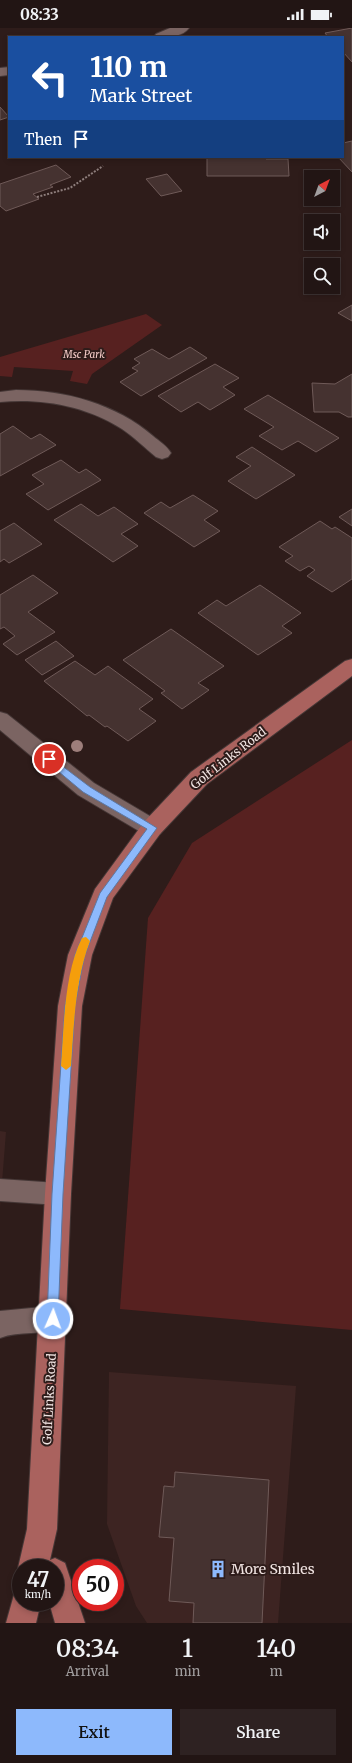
<!DOCTYPE html>
<style>
body{margin:0;font-family:Merriweather,serif;background:#2e2222;color:#f1f3f6;height:100vh;display:flex;flex-direction:column;font-size:15px;white-space:nowrap}
*{box-sizing:border-box;margin:0}
p{font-size:13px;color:#a29fa0}
.icon{flex:none;width:22px;height:22px;fill:none;stroke:currentColor;stroke-width:2;stroke-linecap:round;stroke-linejoin:round}
.map{position:relative;height:1595px;overflow:hidden}
.details{display:flex;flex-direction:column;background:#221514;flex:1}
.details>*{flex:none}
.top-card{position:absolute;left:8px;top:8px;width:336px;height:122px;border-radius:0px;box-shadow:0 2px 6px #0003,0 0 0 1px #3f3434;background:#1a4fa0;color:#fff;overflow:hidden}
.needle{width:26px;rotate:41deg}
.tools{position:absolute;left:304px;top:142px;display:grid;gap:8px}
.tools a{display:grid;place-items:center;width:36px;height:36px;border-radius:0px;background:#221514;box-shadow:0 2px 6px #0003,0 0 0 1px #3f3434;font-size:20px}
.speed{position:absolute;left:12px;top:1531px;display:flex;gap:8px;font-size:20px;font-weight:700;text-align:center}
.speed>*{display:grid;place-content:center;width:52px;height:52px;border-radius:50%;background:#221514;box-shadow:0 2px 6px #0003,0 0 0 1px #3f3434;line-height:1}
.speed small{font-size:10px;font-weight:400}
.speed .limit{border:6px solid #d22;background:#fff;color:#111}
.pin{position:absolute;display:grid;place-items:center;width:34px;height:34px;color:#fff;margin:-17px;border:2px solid #fff;border-radius:50%;box-shadow:0 1px 4px #0007}
.me{position:absolute;width:44px;margin:-22px;rotate:2deg;stroke-linejoin:round;filter:drop-shadow(0 0 3px #0008)}
.turn{display:flex;align-items:center;gap:14px;height:84px;padding:0 16px;font-size:18px}
.turn .icon{width:52px;height:52px;stroke-width:2.5}
.turn b{display:block;font-size:28px;line-height:34px}
.then{display:flex;align-items:center;height:38px;padding:0 16px;background:#0003;gap:8px;font-size:15px}
.eta{display:flex;justify-content:space-evenly;align-items:center;height:68px;text-align:center}
.eta b{font-size:24px;font-weight:600;line-height:28px}
.action{display:flex;gap:8px;margin-top:auto;padding:8px 16px}
.action a{flex:1;height:46px;border-radius:0px;background:#8db9fc;color:#111;font-size:16px;font-weight:600;line-height:46px;text-align:center}
.action a+a{background:#2e2222;color:#f1f3f6}
.status{display:flex;justify-content:space-between;align-items:center;height:28px;padding:0 20px;background:#221514;direction:ltr}
.status svg{height:11px;fill:currentColor}
.map>svg:first-child{display:block}
.built{fill:#3d2422}
.green{fill:#572120}
.building{fill:#453230;stroke:#6f5a58}
.lines{fill:none;stroke-linecap:round;stroke-linejoin:round}
.minor-casing{stroke:#453736;stroke-width:2}
.major-casing{stroke:#453736;stroke-width:2}
.path{stroke:#8d7d7b;stroke-width:2;stroke-dasharray:2 1.5;stroke-linecap:butt}
.minor{fill:#7b6462;fill-rule:evenodd}
.major{fill:#aa625e;fill-rule:evenodd}
.tree{fill:#9d7e7b}
.route{fill:#8db9fc;stroke:#5c78a4}
.slow{fill:#f59e0b}
.labels{text-anchor:middle;dominant-baseline:central;stroke-width:4;stroke-linejoin:round;paint-order:stroke}
.far-park-label{font-size:10px;font-style:italic;fill:#f7ceca;stroke:#2e1c1a}
.street-label{font-size:12px;fill:#f1e4e2;stroke:#2e1c1a}
.near-poi-label{font-size:14px;fill:#f1e4e2;stroke:#2e1c1a;text-anchor:start}
</style>
<div class="status"><b>08:33</b><svg viewBox="0 0 49 12"><path d="M0 12V9h3v3zM5 12V6h3v6zM10 12V3h3v9zM15 12V0h3v12zM26 1h20v11H26zM47 4h2v5h-2z"/></svg></div>
<div class="map">
<svg width="352" height="1595" viewBox="0 0 352 1595">
<rect width="100%" height="100%" fill="#2e1c1a"/>
<g class="built">
<path d="M0,1103L6,1104L0,1180Z"/>
<path d="M109,1344L296,1358L278,1595H147L136,1578L107,1496Z"/>
</g>
<g class="green">
<path d="M146,286L162,297L92,346L87,356L70,353L73,343L14,339L12,349L0,348V329Z"/>
<path d="M352,712V1302L120,1281L148,890L192,815Z"/>
</g>
<g class="building">
<path d="M352,0V34L343,24V9H328L325,5Z"/>
<path d="M0,79L9,89L0,92Z"/>
<path d="M352,113V144L338,129H343V115Z"/>
<path d="M213,129H266V131H288L289,148H207V130Z"/>
<path d="M56,137L71,149L50,157L53,159L33,166L39,171L6,183L0,178V156Z"/>
<path d="M167,146L182,163L161,168L146,151Z"/>
<path d="M352,277V293L338,285Z"/>
<path d="M190,319L207,330L141,368L120,354L138,343L132,340L140,335L134,331L152,321L169,331Z"/>
<path d="M215,336L239,350L223,359L235,367L210,382L198,374L181,384L158,368Z"/>
<path d="M352,346V389H348L339,384H314L312,355L335,356Z"/>
<path d="M268,367L339,410L316,424L298,413L282,422L259,408L274,399L244,381Z"/>
<path d="M13,398L31,411L40,406L56,417L0,448V406Z"/>
<path d="M252,419L295,447L256,471L228,453L251,438L236,429Z"/>
<path d="M61,432L79,445L86,441L101,452L48,482L26,466L44,456L32,447Z"/>
<path d="M193,467L218,483L204,492L220,503L194,519L144,485L161,474L170,480Z"/>
<path d="M81,476L98,488L114,479L138,496L121,506L138,518L113,534L54,492Z"/>
<path d="M352,481V498L339,489Z"/>
<path d="M320,493L332,501L335,499L352,510V551L332,564L307,548L315,542L309,538L300,543L285,533L293,528L279,519Z"/>
<path d="M14,495L42,516L9,535L4,531L0,534V503Z"/>
<path d="M33,547L58,565L28,584L55,604L17,627L3,616L15,608L4,599L0,601V567Z"/>
<path d="M260,557L301,585L282,598L292,605L258,627L198,585L217,572L226,578Z"/>
<path d="M171,601L224,638L198,655L209,662L182,681L161,665L165,663L123,632Z"/>
<path d="M56,613L74,628L42,647L25,632Z"/>
<path d="M75,633L95,647L108,638L153,671L139,681L156,693L128,713L107,698L105,699L89,687L87,688L44,653Z"/>
<path d="M175,1444L269,1452L262,1595H193L194,1575L169,1573L174,1510L159,1509L164,1458L174,1459Z"/>
</g>
<g class="lines">
<g class="minor-casing">
<g id="minor">
<path d="M170,0H189C182,10 165,9 154,9L156,6Z"/>
<path d="M9,39V47L0,48V40Z"/>
<path d="M16,362C65,362 116,376 153,408C159,413 167,418 171,425L168,429L162,431L156,429C145,420 134,409 122,401C86,378 42,370 0,374V364Z"/>
<path d="M0,684L7,686L94,755L160,794L163,800L160,806L152,808L144,806L78,767L0,702Z"/>
<path d="M0,1151L58,1155L67,1158L71,1166L67,1174L58,1177L0,1173Z"/>
<path d="M53,1278L63,1282L67,1291L63,1300C42,1308 20,1302 0,1310V1283Z"/>
</g>
</g>
<g class="major-casing">
<g id="major">
<path d="M352,631V648L207,756L160,806L113,870L92,927L82,978L71,1166L57,1501L50,1532L55,1530L65,1535L85,1595H55L49,1574H55V1540H21V1547L18,1540L27,1501L45,1166L58,978L68,927L95,861L144,794L191,744L345,633Z"/>
<path d="M21,1561V1574H41L36,1595H6L15,1563Z"/>
</g>
</g>
<path class="path" d="M37,169L70,160L103,138"/>
<use href="#minor" class="minor"/>
<use href="#major" class="major"/>
</g>
<circle class="tree" cx="77" cy="718" r="6"/>
<path class="route" d="M49,728L90,759L157,800L107,869L85,927L82,940L75,978L63,1166L58,1291L57,1294L53,1296L49,1294L47,1291L52,1166L65,978L73,940L75,927L100,865L147,801L83,764L46,733V729Z"/>
<path class="slow" d="M86,909L90,913C75,953 74,996 71,1038L66,1042L61,1038C64,999 64,945 82,910Z"/>
<defs>
<g id="building-bare" transform="scale(1.38)"><path d="M-4-6H4V6H1V3H-1V6H-4ZM-2.5-4.3h1.7v1.8h-1.7ZM.8-4.3h1.7v1.8H.8ZM-2.5-1h1.7V.8h-1.7ZM.8-1h1.7V.8H.8Z" fill="#8db9fc" stroke="#2e1c1a" stroke-width="2.5" paint-order="stroke"/></g>
</defs>
<g fill-rule="evenodd">
<use href="#building-bare" x="218" y="1541"/>
</g>
<g class="labels">
<g class="far-park-label">
<text x="84" y="326">Msc Park</text>
</g>
<g class="street-label">
<text transform="translate(228 730) rotate(-38)">Golf Links Road</text>
<text transform="translate(49 1371) rotate(-87)">Golf Links Road</text>
</g>
<g class="near-poi-label">
<text x="231" y="1541">More Smiles</text>
</g>
</g>
</svg>
<div class="tools">
<a><svg class="needle" viewBox="-14 -14 28 28"><path d="M0-13l5 13h-10z" fill="#e53935"/><path d="M0 13l5-13h-10z" fill="#a29fa0"/></svg></a>
<a><svg class="icon" aria-label="sound" viewBox="0 0 24 24"><path d="M4 9h4l5-4v14l-5-4H4zM17 9q2 3 0 6"/></svg></a>
<a><svg class="icon" aria-label="search" viewBox="0 0 24 24"><circle cx="10" cy="10" r="6"/><path d="M15 15l6 6"/></svg></a>
</div>
<div class="speed"><div>47<small>km/h</small></div><div class="limit">50</div></div>
<div class="pin" style="left:49px;top:731px;background:#d93025"><svg class="icon" aria-label="arrive" viewBox="0 0 24 24"><path d="M6 21V4h12l-3 4 3 4H6"/></svg></div>
<svg class="me" style="left:53px;top:1291px" viewBox="-20 -20 40 40"><circle r="17" fill="#8db9fc" stroke="#fff" stroke-width="3"/><path d="M0-11L8 9 0 5-8 9z" fill="#fff"/></svg>
<div class="top-card">
<div class="turn"><svg class="icon" aria-label="left" viewBox="0 0 24 24"><path d="M17 20v-9H6M10 6l-5 5 5 5"/></svg><div><b>110 m</b>Mark Street</div></div>
<div class="then">Then<svg class="icon" aria-label="arrive" viewBox="0 0 24 24"><path d="M6 21V4h12l-3 4 3 4H6"/></svg></div>
</div>
</div>
<section class="details">
<div class="eta">
<div><b>08:34</b><p>Arrival</p></div>
<div><b>1</b><p>min</p></div>
<div><b>140</b><p>m</p></div>
</div>
<div class="action"><a>Exit</a><a>Share</a></div>
</section>
